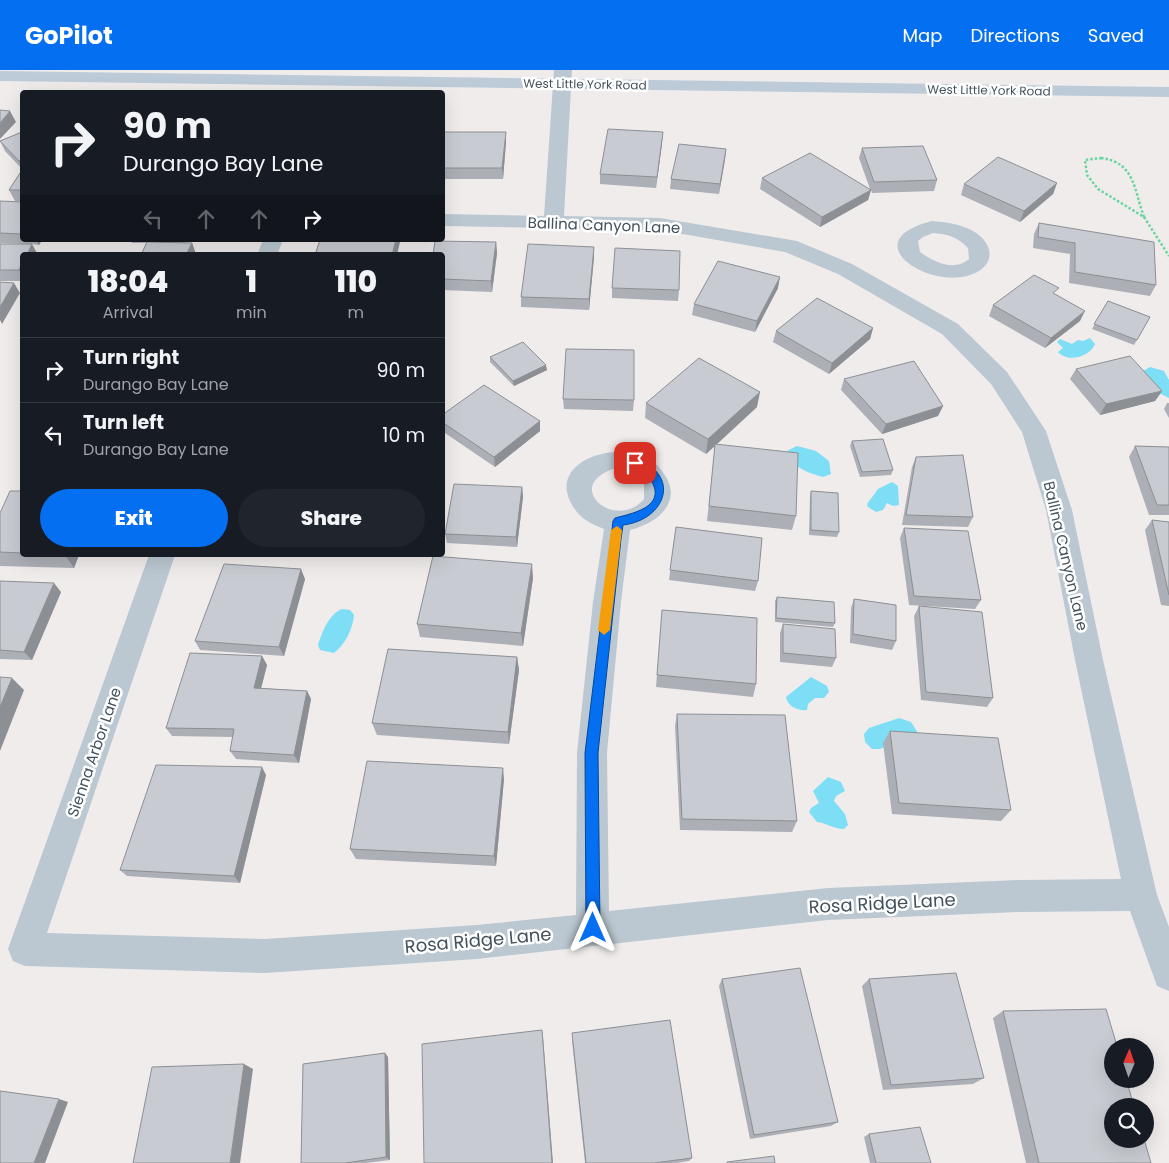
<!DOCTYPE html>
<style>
body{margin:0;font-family:Poppins,sans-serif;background:#20242c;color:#f1f3f6;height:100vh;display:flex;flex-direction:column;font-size:19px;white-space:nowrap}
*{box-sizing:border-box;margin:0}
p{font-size:16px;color:#9ea1a6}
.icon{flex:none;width:28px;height:28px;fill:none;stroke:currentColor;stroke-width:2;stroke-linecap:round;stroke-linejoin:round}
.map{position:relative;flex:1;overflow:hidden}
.sheet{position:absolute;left:20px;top:182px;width:425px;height:305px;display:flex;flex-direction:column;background:#171b24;border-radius:5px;box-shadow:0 5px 20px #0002}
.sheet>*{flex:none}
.guide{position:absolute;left:20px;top:20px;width:425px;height:152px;border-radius:5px;box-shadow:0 5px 20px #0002;background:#171b24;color:#f1f3f6;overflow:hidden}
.needle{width:32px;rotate:2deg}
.controls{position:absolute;left:1104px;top:968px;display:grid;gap:10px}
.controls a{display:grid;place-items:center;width:50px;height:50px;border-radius:50%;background:#171b24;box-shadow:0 5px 20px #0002;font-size:25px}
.pin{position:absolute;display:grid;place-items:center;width:42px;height:42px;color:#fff;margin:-21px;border-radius:10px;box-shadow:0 2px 8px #0006}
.me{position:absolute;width:55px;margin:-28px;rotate:0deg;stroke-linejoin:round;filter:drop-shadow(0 0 4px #0008)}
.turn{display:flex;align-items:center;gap:18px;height:105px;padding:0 20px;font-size:22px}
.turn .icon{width:65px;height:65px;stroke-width:2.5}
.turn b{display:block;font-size:35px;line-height:42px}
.lanes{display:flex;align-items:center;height:48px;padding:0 20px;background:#0003;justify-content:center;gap:25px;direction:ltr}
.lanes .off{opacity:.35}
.eta{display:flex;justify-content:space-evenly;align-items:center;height:85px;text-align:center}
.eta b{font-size:30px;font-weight:800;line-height:35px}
.cta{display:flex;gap:10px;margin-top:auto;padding:10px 20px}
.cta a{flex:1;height:58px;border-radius:30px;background:#056ff1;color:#fff;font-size:20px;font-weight:800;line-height:58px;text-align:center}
.cta a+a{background:#20242c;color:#f1f3f6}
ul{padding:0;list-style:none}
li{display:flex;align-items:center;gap:15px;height:65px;padding:0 20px;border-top:1px solid #363941}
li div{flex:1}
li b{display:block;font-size:19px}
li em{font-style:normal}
header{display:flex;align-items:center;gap:30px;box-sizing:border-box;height:70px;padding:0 25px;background:#056ff1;color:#fff}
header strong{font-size:24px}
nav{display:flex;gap:28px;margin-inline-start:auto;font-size:18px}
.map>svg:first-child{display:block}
.water{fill:#7ddef5}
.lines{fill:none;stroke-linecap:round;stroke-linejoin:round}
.path{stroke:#69d59f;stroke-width:2.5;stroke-dasharray:2.5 2;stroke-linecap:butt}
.street{fill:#bbc8d1;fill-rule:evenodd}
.secondary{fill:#bdcbd9;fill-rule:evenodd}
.wall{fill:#acafb5}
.shaded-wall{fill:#8c8f93}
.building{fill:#c8ccd2;stroke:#8c8f93}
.route{fill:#056ff1;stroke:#03489d}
.slow{fill:#f59e0b}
.labels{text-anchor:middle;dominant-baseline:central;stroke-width:5;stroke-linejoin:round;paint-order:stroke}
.far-street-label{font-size:12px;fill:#43515c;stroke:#fff}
.street-label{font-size:15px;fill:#43515c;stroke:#fff}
.near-street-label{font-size:18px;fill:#43515c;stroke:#fff}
</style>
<header>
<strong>GoPilot</strong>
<nav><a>Map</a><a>Directions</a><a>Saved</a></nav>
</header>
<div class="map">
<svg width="1169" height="1093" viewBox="0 0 1169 1093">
<rect width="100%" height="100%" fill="#f0ecec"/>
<g class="water">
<path d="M1090,268L1095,274C1090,287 1068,293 1058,282L1063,278L1057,272L1060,269L1072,274L1078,270L1083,271Z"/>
<path d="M1150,297L1164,301L1169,310V328L1157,322L1143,301Z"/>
<path d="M797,376L816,381L829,391L831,404L823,407C808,403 791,397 787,381Z"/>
<path d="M892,412L898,416L899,435L893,436L887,433L883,440L876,442L868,437L867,434L878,419Z"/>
<path d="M342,539L350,540L354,545C353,558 345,575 334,583L320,580L318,575C322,562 329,544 342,539Z"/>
<path d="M811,607L827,616L829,622L824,628H815L808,634L807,640C798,641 788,637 786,627Z"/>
<path d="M899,648L911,652L918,663L880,679H872L865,672L864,664L869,658Z"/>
<path d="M828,707L841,712L845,721L836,726L834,731L845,744L848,755L844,759C833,759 827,753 817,752L809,742L811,738L819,733L813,721Z"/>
</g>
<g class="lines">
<g class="path">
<path d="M1101,88C1135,92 1134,120 1144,147L1098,119L1087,105L1085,90Z"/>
<path d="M1144,147L1169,186"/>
</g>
<g class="street">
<path d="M554,0H572L564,146L660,148L797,171L852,194L958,254L1007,302L1046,361L1072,440L1103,590L1157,825L1169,857V921L1157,916L1130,841L1020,842L828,850L477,889L265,903L25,896L13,891L8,879L149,485H175L47,863L265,869L477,855L576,845L577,683L593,532L604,459C588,453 577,446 570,431C548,385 637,364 662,401C668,409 673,419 670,429C664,448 647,455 630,460L621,532L607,683L609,841L828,818L1020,810L1121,809L1075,590L1046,440L1022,362L991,314L942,264L838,204L785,182L660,160L442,156V144L544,146ZM613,399L630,400L644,412V429C616,462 562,417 613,399Z"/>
<path d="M932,151C946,152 960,154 973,161C997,175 995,199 967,206C923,217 856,170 932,151ZM933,163C947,164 958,167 968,178L969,189C954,202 934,192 920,182L918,171L923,167Z"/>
<path d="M263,170H283L277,185H257Z"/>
</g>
<path class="secondary" d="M0,1L1169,17V27L0,11Z"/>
</g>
<g class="wall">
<path d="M22,62V99L5,81L0,71Z"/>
<path d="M506,62V72L503,109H442V66Z"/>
<path d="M662,73L656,118L600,114V104Z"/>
<path d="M862,78L937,110L934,121L872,123L871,120L868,130L820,157L760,119L762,108L870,119L859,88Z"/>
<path d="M726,79L719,124L670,119L671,109Z"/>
<path d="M22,100V131H15L9,120Z"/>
<path d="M1057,113L1053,124L1020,152L961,125L964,114Z"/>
<path d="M0,131L22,132V170H42L39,175L32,174L22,185V211H0V174H29L0,173Z"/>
<path d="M1039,153L1156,215L1150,226L1069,213L1070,184L1033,178L1034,164Z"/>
<path d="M130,170H187L186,173H192L196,184L195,185H141L147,173H132Z"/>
<path d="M496,172L497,183L492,222L442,220V185Z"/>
<path d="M594,177V187L589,240L521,237V227Z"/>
<path d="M612,218L679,220L678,231L612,228Z"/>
<path d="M778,218L755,262L692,245L694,234Z"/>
<path d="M1056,224L1080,251L1045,278L989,246L993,235Z"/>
<path d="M1108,231L1150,247L1134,275L1092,259Z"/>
<path d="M873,258L870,269L829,304L773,272L776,261Z"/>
<path d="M490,287L547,300L514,316L490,292Z"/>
<path d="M1076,299L1162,321L1155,331L1100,345L1070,309Z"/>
<path d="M844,309L943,336L938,346L882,364L841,320Z"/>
<path d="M563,329L634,330L633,341L564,339Z"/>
<path d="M646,333L757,337L716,375L796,446L792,460L707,451L715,376L706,384L645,348Z"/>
<path d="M1167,333H1169V348L1164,339Z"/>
<path d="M442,345L540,351V361L495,397L442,361Z"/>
<path d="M852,371L893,400L891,405L860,407L850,376Z"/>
<path d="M1135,376L1169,377V445H1149L1129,387Z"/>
<path d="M916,387L973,447L968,457L902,455L912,397Z"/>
<path d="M522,417L523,427L517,477L447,473L445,464Z"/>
<path d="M22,421V485H79L74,498L0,496V443Z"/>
<path d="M811,421L839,462L837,467L809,465L810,426Z"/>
<path d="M1152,450L1169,452V536L1161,535L1145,460Z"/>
<path d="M676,457L758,511L755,521L669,510Z"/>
<path d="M904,458L981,530L975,539L909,535L900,468Z"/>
<path d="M263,485H351V487Z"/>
<path d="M533,508L523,576L420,567L417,554Z"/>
<path d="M305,509L284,586L200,580L195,571Z"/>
<path d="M0,511L61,522L32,590L0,589Z"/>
<path d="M777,527L835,553L833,557L775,552V531Z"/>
<path d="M854,529L896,571L892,580L850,573L851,538Z"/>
<path d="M919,536L993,628L987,637L921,630L914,546Z"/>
<path d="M662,540L756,614L753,627L656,617Z"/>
<path d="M783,554L836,588L832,597L780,592V563Z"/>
<path d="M262,586L267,595L261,618L307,621L311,629L299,693L236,689L230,681L233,667L172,666L166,658Z"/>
<path d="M517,587L519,600L509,674L377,665L372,653Z"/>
<path d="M677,644L797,751L792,762L680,760L675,656Z"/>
<path d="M890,661L1011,740L1001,751L892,744L883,673Z"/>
<path d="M266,705L240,813L127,806L120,800Z"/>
<path d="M504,709L496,796L356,789L350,779Z"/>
<path d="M722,909L838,1052L831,1056L750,1069L719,916Z"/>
<path d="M869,909L984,1008L973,1014L883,1020L862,916Z"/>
<path d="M1003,941L1151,1093H1026L993,948Z"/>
<path d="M572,970L692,1088L689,1091L676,1093H585Z"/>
<path d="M388,987L390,1090L366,1093H301Z"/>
<path d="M869,1064L931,1093H870L864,1067Z"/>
</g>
<g class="shaded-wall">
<path d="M10,41L16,52L0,69V53Z"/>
<path d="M506,62V72L503,109L502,98Z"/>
<path d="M663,62L662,73L656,118L657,107Z"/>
<path d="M726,79L725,90L719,124L720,114Z"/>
<path d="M22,90V98L19,91Z"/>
<path d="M1057,113L1053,124L1020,152L1024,141Z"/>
<path d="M871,120L868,130L820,157L822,147Z"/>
<path d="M36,170H42L39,175Z"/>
<path d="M396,170H399L400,172L397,185H392Z"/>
<path d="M496,172L497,183L492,222L491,211Z"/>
<path d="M192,173L196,184L195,185H186Z"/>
<path d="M32,174L38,185H27Z"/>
<path d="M594,177V187L589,240V229Z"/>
<path d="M22,193V207L19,200Z"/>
<path d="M780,207L778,218L755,262L757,251Z"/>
<path d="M14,213L20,223L2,254L0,250V237Z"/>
<path d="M1085,241L1080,251L1045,278L1051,268Z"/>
<path d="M873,258L870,269L829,304L832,293Z"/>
<path d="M546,295L547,300L514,316L513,311Z"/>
<path d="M1162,321L1155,331L1100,345L1106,334Z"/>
<path d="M760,322L757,337L706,384L708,369Z"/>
<path d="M943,336L938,346L882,364L886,354Z"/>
<path d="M540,351V361L495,397L494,387Z"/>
<path d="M522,417L523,427L517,477L516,467Z"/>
<path d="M65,485H79L74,498Z"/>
<path d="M532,494L533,508L523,576L521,563Z"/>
<path d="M301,499L305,509L284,586L279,577Z"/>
<path d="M54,513L61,522L32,590L24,582Z"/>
<path d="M262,586L267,595L259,627L254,618Z"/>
<path d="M517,587L519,600L509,674L508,662Z"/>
<path d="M12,608L24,620L0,681V637Z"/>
<path d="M307,621L311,629L299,693L294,685Z"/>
<path d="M262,697L266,705L240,813L234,806Z"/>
<path d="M503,698L504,709L496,796L494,786Z"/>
<path d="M542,960L543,967L553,1093H552Z"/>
<path d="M385,983L388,987L390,1090L386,1087Z"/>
<path d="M244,994L253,999L240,1093H230Z"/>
<path d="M59,1029L68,1032L45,1093H34Z"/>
</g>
<g class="building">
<path d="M0,40L10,41L0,53Z"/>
<path d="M608,59L663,62L657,107L600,104Z"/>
<path d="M22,62V90L19,91L0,71Z"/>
<path d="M443,62H506L502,98H442Z"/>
<path d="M679,74L726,79L720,114L671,109Z"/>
<path d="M923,76L937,110L874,112L862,78Z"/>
<path d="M810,83L871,120L822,147L762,108Z"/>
<path d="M998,87L1057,113L1024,141L964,114Z"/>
<path d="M22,100V120H9Z"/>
<path d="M0,131L22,132V164L0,163Z"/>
<path d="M1039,153L1154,172L1156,215L1075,202V173L1038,167Z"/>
<path d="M320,170H396L392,185H315Z"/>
<path d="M435,171L496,172L491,211L442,209V185H433Z"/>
<path d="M147,172L192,173L186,185H141Z"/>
<path d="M0,174H32L27,185H22V193L19,200H0Z"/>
<path d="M528,174L594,177L589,229L521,227Z"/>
<path d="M615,178L680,181L679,220L612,218Z"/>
<path d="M718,191L780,207L757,251L694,234Z"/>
<path d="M1034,205L1059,218L1053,223L1085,241L1051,268L993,235Z"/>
<path d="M0,212L14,213L0,237Z"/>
<path d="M817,228L873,258L832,293L776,261Z"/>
<path d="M1108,231L1150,247L1137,270L1094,254Z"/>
<path d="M523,272L546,295L513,311L490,287Z"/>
<path d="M566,279L634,280V330L563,329Z"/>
<path d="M1130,286L1162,321L1106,334L1076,299Z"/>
<path d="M699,288L760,322L708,369L646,333Z"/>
<path d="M914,291L943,336L886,354L844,309Z"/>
<path d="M484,315L540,351L494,387L442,352V345Z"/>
<path d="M883,369L893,400L862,402L852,371Z"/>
<path d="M715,374L798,383L796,446L709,436Z"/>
<path d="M1135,376L1169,377V435H1157Z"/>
<path d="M963,385L973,447L906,445L916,387Z"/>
<path d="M454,414L522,417L516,467L445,464Z"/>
<path d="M10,421H22V483L0,482V443Z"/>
<path d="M811,421L838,423L839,462L811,460Z"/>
<path d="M1152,450L1169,452V525Z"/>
<path d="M676,457L762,468L758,511L670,500Z"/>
<path d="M904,458L968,461L981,530L914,526Z"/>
<path d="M433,486L532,494L521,563L417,554Z"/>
<path d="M224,494L301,499L279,577L195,571Z"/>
<path d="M0,511L54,513L24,582L0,580Z"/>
<path d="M777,527L834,532L835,553L776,548Z"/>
<path d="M854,529L896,535V571L853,564Z"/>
<path d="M919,536L982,542L993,628L926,622Z"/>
<path d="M662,540L757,548L756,614L657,605Z"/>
<path d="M783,554L835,559L836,588L783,583Z"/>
<path d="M388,579L517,587L508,662L372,653Z"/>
<path d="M190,583L262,586L254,618L307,621L294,685L230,681L234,659L166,658Z"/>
<path d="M0,607L12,608L0,637Z"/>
<path d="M677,644L785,645L797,751L682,749Z"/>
<path d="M890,661L998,668L1011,740L899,733Z"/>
<path d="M367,691L503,698L494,786L350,779Z"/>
<path d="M156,695L262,697L234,806L120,800Z"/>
<path d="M800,898L838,1052L754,1065L722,909Z"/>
<path d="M956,903L984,1008L891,1015L869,909Z"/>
<path d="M1106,939L1117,976H1112V1009H1126L1134,1036H1112V1069H1144L1151,1093H1039L1003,941Z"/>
<path d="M670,950L692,1088L654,1093H586L572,963Z"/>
<path d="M542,960L552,1093H424L422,974Z"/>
<path d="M385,983L386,1087L345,1093H301L303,994Z"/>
<path d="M244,994L230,1093H133L152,997Z"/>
<path d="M0,1021L59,1029L34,1093H0Z"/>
<path d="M920,1057L931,1093H876L869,1064Z"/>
<path d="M774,1086L775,1093H727V1092Z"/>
</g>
<path class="route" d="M635,389C682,404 666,450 623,455L621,469L598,683L600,858L598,863L593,865L588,863L586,858L585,683L613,451L615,448C629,444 668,438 651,410C647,403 635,400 630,393Z"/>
<path class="slow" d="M617,456L622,460L610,560L604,565L598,560L611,460Z"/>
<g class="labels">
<g class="far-street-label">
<text transform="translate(585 14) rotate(1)">West Little York Road</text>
<text transform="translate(989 20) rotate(1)">West Little York Road</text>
</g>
<g class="street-label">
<text transform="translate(604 155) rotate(2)">Ballina Canyon Lane</text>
<text transform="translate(1066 486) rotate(77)">Ballina Canyon Lane</text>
<text transform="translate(94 682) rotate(-71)">Sienna Arbor Lane</text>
</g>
<g class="near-street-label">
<text transform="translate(882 833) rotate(-3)">Rosa Ridge Lane</text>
<text transform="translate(478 870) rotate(-5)">Rosa Ridge Lane</text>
</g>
</g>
</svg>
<div class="controls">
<a><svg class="needle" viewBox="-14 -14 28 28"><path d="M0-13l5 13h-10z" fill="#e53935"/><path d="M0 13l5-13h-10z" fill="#9ea1a6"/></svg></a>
<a><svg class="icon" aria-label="search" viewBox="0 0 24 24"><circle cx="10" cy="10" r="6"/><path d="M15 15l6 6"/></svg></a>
</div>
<div class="pin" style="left:635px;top:393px;background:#d93025"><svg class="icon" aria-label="arrive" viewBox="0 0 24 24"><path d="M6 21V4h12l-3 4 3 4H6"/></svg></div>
<svg class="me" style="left:593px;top:858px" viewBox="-20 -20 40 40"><path d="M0-17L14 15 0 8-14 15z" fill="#056ff1" stroke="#fff" stroke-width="4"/></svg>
<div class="guide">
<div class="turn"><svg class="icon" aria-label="right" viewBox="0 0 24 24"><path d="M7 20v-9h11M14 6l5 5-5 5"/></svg><div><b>90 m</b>Durango Bay Lane</div></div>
<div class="lanes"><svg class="icon off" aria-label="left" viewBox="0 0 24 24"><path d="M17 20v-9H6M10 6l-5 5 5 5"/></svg><svg class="icon off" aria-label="ahead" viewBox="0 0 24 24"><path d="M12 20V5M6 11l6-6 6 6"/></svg><svg class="icon off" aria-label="ahead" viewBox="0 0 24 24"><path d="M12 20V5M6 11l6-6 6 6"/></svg><svg class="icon" aria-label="right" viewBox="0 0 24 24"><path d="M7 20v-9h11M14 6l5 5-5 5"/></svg></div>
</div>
<section class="sheet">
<div class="eta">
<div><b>18:04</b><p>Arrival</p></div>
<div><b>1</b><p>min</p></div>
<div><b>110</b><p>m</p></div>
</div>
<ul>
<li><svg class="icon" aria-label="right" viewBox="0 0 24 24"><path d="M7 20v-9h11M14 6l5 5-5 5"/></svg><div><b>Turn right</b><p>Durango Bay Lane</p></div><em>90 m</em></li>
<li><svg class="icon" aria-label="left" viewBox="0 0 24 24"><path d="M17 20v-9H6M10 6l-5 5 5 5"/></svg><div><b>Turn left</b><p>Durango Bay Lane</p></div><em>10 m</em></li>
</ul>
<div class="cta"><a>Exit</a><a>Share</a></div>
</section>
</div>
